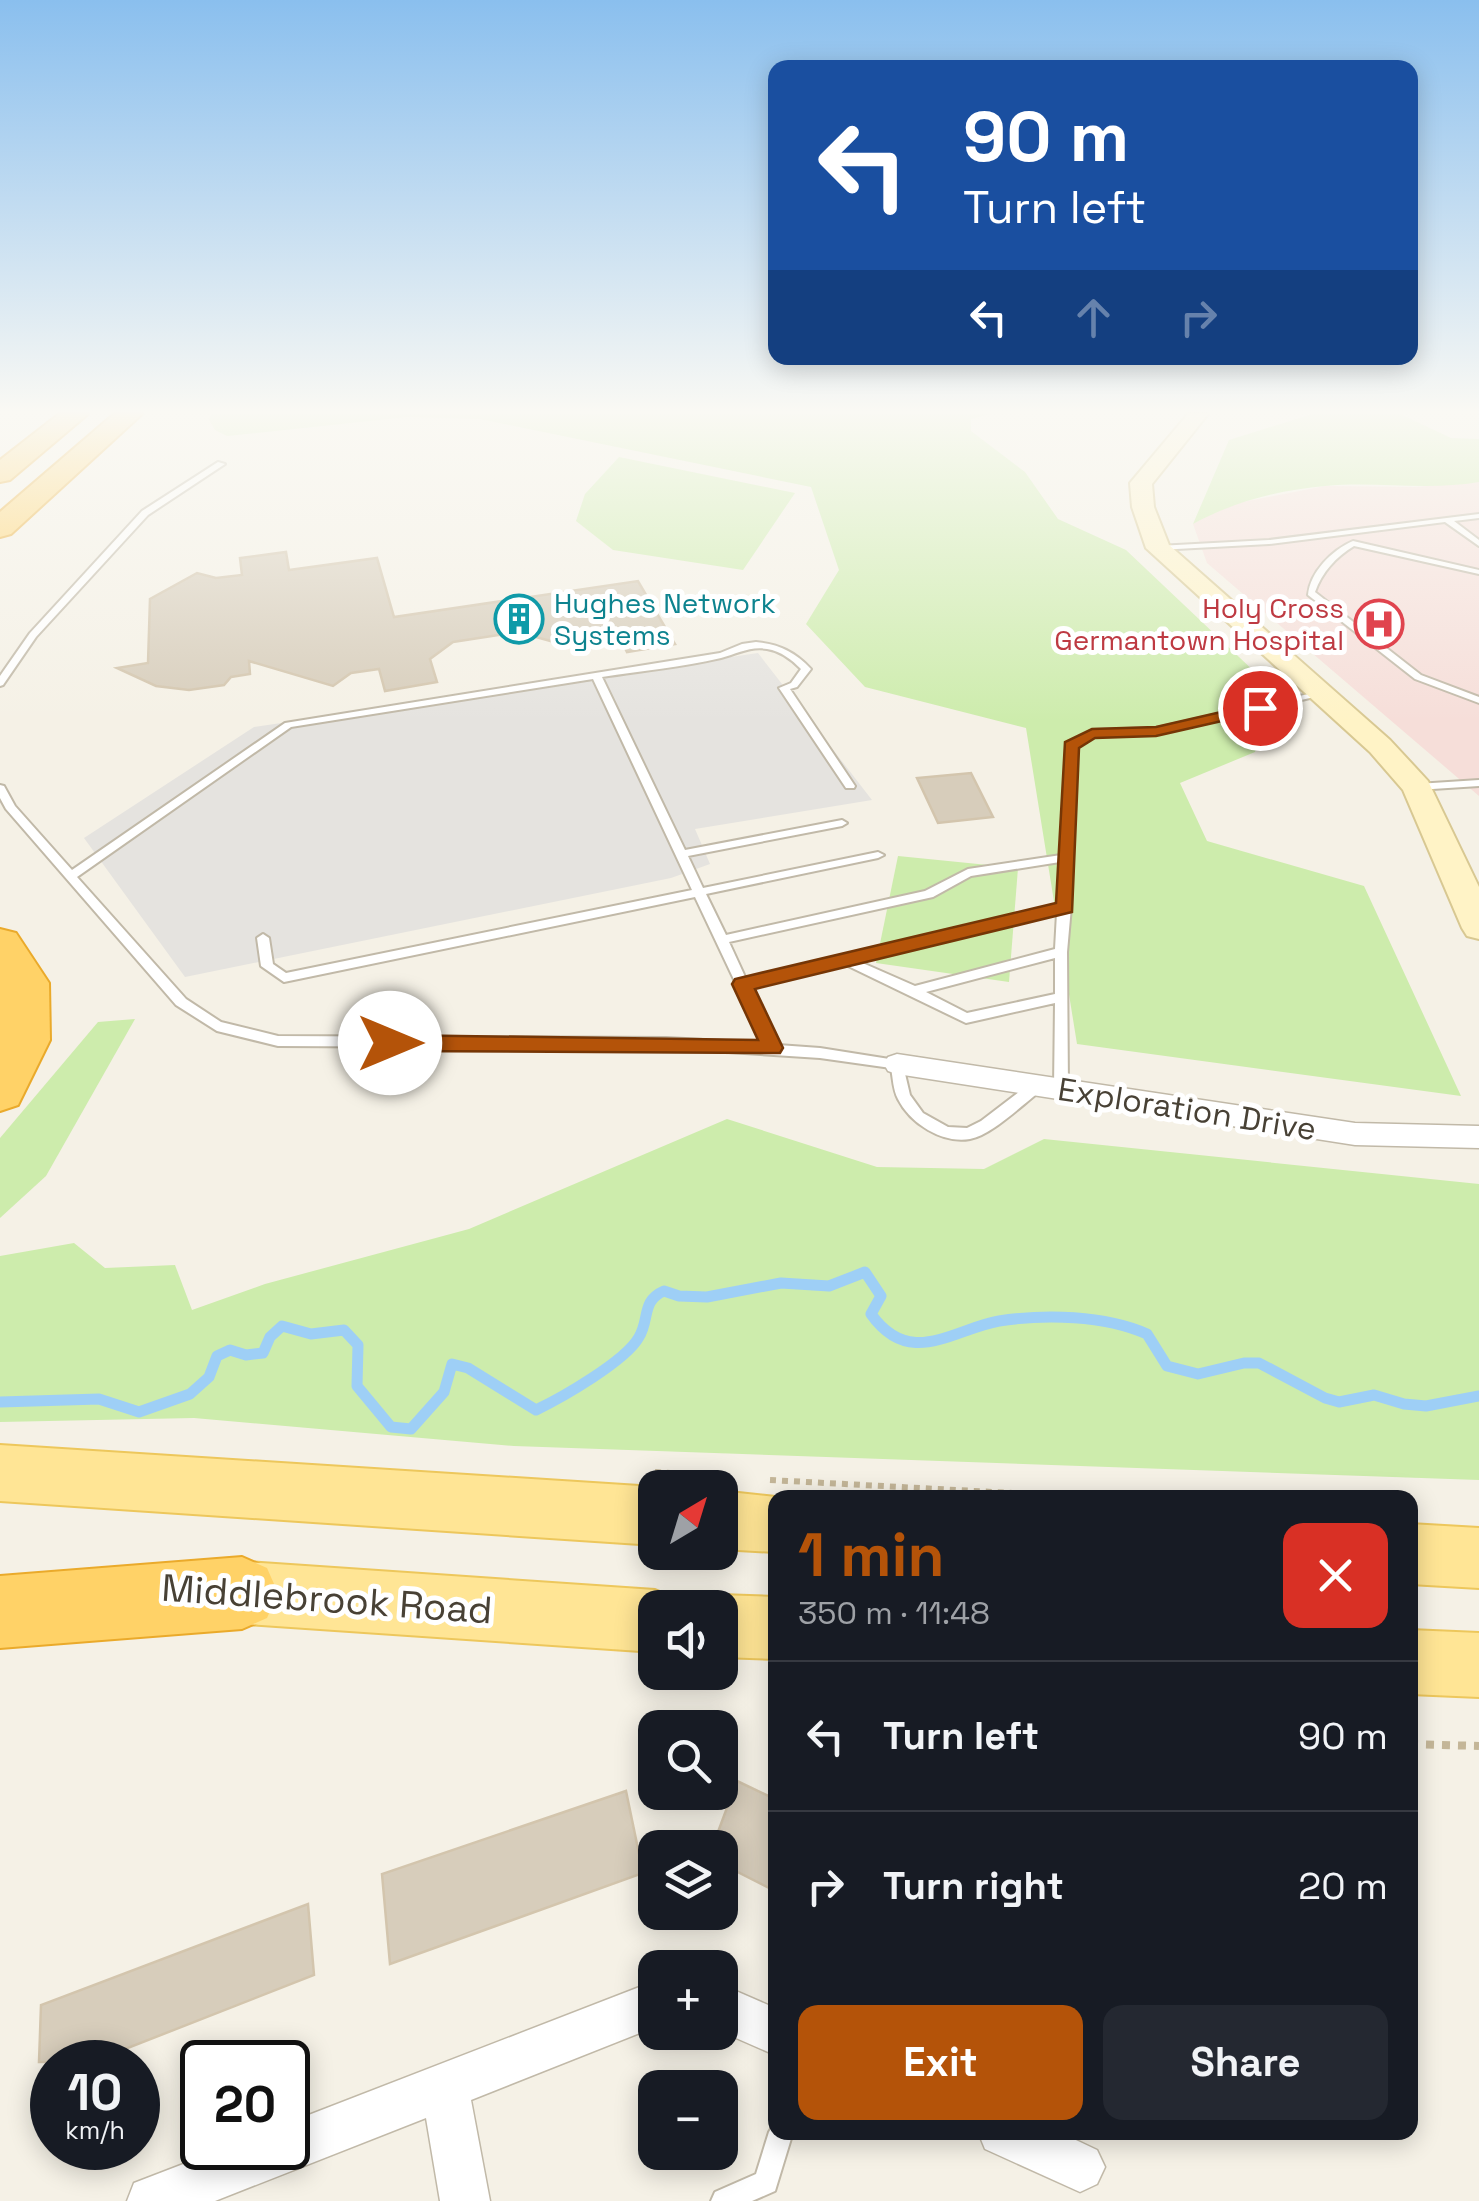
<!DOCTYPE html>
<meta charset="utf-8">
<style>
body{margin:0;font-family:"Space Grotesk",sans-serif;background:#242831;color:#f1f3f6;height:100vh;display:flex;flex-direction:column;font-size:38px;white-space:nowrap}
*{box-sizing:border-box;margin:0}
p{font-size:32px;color:#9ea1a6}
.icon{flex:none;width:55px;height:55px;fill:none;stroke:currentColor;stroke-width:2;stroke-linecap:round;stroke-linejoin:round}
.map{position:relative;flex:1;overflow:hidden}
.drawer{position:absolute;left:768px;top:1490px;width:650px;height:650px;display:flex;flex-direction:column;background:#171b24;border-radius:20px;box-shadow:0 5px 25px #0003}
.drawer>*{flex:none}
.guide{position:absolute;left:768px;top:60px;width:650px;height:305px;border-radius:20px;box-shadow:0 5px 25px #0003;background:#1a4fa0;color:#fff;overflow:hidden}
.needle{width:65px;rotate:38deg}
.buttons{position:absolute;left:638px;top:1470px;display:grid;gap:20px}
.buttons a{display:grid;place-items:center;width:100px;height:100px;border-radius:20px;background:#171b24;box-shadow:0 5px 25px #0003;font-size:50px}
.speed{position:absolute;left:30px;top:2040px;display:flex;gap:20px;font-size:50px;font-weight:700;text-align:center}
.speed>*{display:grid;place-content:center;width:130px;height:130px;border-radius:50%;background:#171b24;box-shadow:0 5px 25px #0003;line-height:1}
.speed small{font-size:25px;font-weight:400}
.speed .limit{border:5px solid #111;border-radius:15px;background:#fff;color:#111}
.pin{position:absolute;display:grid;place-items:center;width:85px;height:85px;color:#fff;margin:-42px;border:5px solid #fff;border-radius:50%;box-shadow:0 2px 10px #0007}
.me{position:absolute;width:110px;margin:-55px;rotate:90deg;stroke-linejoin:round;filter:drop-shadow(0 0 8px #0008)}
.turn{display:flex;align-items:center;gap:35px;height:210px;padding:0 30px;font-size:45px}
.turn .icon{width:130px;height:130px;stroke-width:2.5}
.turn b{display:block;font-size:70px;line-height:85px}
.lanes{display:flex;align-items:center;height:95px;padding:0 30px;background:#0003;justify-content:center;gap:50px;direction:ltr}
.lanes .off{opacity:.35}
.round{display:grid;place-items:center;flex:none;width:105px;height:105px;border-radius:20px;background:#242831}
.summary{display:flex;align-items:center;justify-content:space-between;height:170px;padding:0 30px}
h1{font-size:60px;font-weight:700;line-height:75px;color:#b45309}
.action{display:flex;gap:20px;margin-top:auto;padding:20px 30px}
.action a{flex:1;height:115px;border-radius:20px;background:#b45309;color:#fff;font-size:40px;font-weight:700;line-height:115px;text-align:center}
.action a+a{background:#242831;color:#f1f3f6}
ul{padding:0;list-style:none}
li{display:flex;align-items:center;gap:30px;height:150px;padding:0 30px;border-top:2px solid #363941}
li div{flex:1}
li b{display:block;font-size:38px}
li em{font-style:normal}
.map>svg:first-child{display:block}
.medical{fill:#f6ded9}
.green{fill:#cdecac}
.parking{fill:#e5e3df}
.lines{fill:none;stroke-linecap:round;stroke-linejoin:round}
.stream{stroke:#9ecff6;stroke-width:11}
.building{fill:#d7cdbb;stroke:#d3c5ad;stroke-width:2.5}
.lane-casing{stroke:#c1b9a8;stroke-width:4}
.street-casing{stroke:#c1b9a8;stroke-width:3}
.secondary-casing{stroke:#d8c892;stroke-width:4}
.primary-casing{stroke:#edc75c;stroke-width:4}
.highway-casing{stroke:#eaaa2b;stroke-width:4}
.path-far1{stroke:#c4b698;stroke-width:6;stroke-dasharray:6 6;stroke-linecap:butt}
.path{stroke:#c4b698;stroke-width:8;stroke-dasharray:8 8;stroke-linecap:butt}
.lane{fill:#fff;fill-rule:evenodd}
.street{fill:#fff;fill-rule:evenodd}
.secondary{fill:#fff3c6;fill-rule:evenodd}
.primary{fill:#ffe595;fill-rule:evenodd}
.highway{fill:#ffd267;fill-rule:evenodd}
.route{fill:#b45309;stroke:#753606;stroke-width:2.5}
.labels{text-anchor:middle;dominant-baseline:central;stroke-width:10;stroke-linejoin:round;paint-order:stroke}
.far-culture-label{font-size:28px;fill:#0d838f;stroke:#fff;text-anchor:start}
.far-health-label{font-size:28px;fill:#be3a42;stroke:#fff;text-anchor:end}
.street-label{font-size:32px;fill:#484135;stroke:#fff}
.near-street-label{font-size:38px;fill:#484135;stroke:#fff}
</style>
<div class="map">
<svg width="1479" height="2201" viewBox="0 0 1479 2201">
<rect width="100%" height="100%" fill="#f5f1e6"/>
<path class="medical" d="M1479,482V796L1207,563L1193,524L1227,505L1325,486L1415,487Z"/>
<g class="green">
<path d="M211,414H990L971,419V431L1025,472L1058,519L1126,550L1275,691L1255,752L1180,783L1207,841L1364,886L1461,1096L1077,1044L1026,728L865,687L806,624L839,570L811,487L480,419L407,417L227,436L215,430L209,420Z"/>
<path d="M1312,414H1400L1451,438L1479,439V482C1428,491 1376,481 1325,486C1279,490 1233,502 1193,524L1229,440Z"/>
<path d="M619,457L795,493L743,570L613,550L576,521L585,494Z"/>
<path d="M898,856L1018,868L1009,982L876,963Z"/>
<path d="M135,1019L46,1176L0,1218V1138L98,1022Z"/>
<path d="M727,1119L877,1167L984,1169L1044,1139L1479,1184V1480L514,1446L194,1418L0,1422V1256L74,1243L105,1268L175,1265L192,1310L265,1284L469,1229Z"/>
</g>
<path class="parking" d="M758,653L872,800L695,829L710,864L671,878L185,977L84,838L254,727Z"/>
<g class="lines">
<path class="stream" d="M0,1402L99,1399L139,1412L190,1394L209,1377L217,1356L230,1350L246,1355L263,1353L270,1337L282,1326L311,1334L344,1330L358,1345L357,1386L391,1427L411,1429L444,1392L452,1364L468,1368L536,1410C561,1398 626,1361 639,1337C650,1319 641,1301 664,1291L679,1296L707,1297L781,1283L829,1286L865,1272L881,1296L871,1314C910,1369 953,1329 999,1321C1045,1314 1104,1315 1147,1334L1167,1366L1198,1374L1244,1363H1259L1325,1398L1339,1402L1374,1395L1404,1404L1426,1406L1479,1396"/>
</g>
<g class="building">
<path d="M286,552L289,570L377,558L394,617L638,581L675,644L627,652L620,638L585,640L576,648L518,632L453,642L430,659L437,682L385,691L379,669L351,673L333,686L249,661L250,674L231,677L224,685L189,690L156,686L117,668L148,663L150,599L197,573L216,578L242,575L240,558Z"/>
<path d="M971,773L993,817L938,823L917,778Z"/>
<path d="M737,1781L775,1799V1891L720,1863V1848H712Z"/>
<path d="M626,1791L643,1873L390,1964L382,1874Z"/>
<path d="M308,1904L314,1975L92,2062H39L41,2005Z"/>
</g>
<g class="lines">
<g class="lane-casing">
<g id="lane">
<path d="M218,462L225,464L148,515L36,637L3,685L0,686V676L30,633L142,511Z"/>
<path d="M1479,514V518L1454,521L1479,540V546L1445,522L1269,544L1158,550L1154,548L1158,546L1269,540Z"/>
<path d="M1353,541L1479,570V574L1354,546C1336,557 1322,572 1315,592L1421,675L1479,697V703L1415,679L1308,595C1310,572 1332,550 1353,541Z"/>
<path d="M756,642C779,644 795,652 811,669L797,687L790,689L855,786L854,788H846L779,688L791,683L801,669C792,660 781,651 767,649C750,646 737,654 721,658C682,667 641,671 602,677L685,850L842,820L847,823L842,826L688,856L703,888L878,852L884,855L878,858L706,894L726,935L925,891L968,869L1061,855L1066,746L1092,730L1156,728L1322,691L1327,694L1156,734L1094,736L1076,747L1071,907L1067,952L1068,1089L1066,1093H1056L1054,1089L1055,1003L966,1023L844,964L750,987L778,1045L820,1048L902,1061L910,1095L923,1113L948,1127L967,1128L981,1121L1032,1082H1042L1044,1086L1042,1090C1024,1103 992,1135 970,1139C942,1144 910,1123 898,1099C893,1090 893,1078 891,1068L820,1058L666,1048L278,1046L217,1031L176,1005L6,809L0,798V785L4,786L15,806L72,870L285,723L720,653L742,644ZM593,679L692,890L286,973L273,964L269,938L263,934L257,938L261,966L284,982L695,897L764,1043L666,1038L278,1036L221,1022L186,999L77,877L291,727ZM1060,862L1058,905L746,979L729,942L933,897L971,876ZM1057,913L1055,949L915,986L858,961ZM1055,958V994L967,1013L926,992Z"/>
<path d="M1479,780V786L1417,790L1412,787L1417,784Z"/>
<path d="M775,2122V2132H793L775,2191L752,2201H711L715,2192L756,2174L769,2132Z"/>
</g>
</g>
<g class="street-casing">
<g id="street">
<path d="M897,1054L1355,1123L1479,1126V1148L1355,1145L897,1074L888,1071L884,1064L888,1057Z"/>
<path d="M655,1981V2027L471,2100L490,2201H440L426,2118L215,2201H127L134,2183L225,2148H288V2123Z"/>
<path d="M720,1984L775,2008V2055L720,2031Z"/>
<path d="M978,2132H1059L1097,2150L1105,2167L1097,2184L1080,2192L985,2149Z"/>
</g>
</g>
<g class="secondary-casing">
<path id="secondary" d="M1188,414H1208L1152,484L1154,507L1169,545L1390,740L1428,781L1479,887V939L1467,936L1462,928L1403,790L1370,752L1146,548L1132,507L1130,483Z"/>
</g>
<g class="primary-casing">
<g id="primary">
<path d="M0,1445L655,1487V1545L0,1501Z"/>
<path d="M720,1491L785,1498H775V1552L720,1549Z"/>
<path d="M1410,1524L1479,1528V1588L1410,1584Z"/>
<path d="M216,1560L655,1590L677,1599L681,1608H655V1652L216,1622L194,1613L185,1591L194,1569Z"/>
<path d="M720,1595L775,1597V1659L720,1657V1608H696Z"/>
<path d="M1410,1630L1479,1633V1697L1410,1694Z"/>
</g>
</g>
<g class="highway-casing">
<g id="highway">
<path d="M59,414H88L10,480L0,482V460Z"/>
<path d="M114,414H142L11,534L0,537V512Z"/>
<path d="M0,929L16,933L49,983L50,1040L18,1105L0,1111Z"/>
<path d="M242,1557L267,1568L278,1593L267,1618L242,1629L0,1648V1576Z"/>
</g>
</g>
<g class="path-far1">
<path d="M655,1472L719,1476"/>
<path d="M770,1480L1106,1498"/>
</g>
<path class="path" d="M1410,1744L1479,1746"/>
<use href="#lane" class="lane"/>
<use href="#street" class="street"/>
<use href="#secondary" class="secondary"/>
<use href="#primary" class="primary"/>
<use href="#highway" class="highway"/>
</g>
<linearGradient id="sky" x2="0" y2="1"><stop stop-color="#8abfee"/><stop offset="0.57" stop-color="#faf9f4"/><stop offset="1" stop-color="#faf9f4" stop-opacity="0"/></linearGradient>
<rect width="1479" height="722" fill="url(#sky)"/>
<path class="route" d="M1260,703L1266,705V711L1156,736L1095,738L1079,748L1072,912L755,989L783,1048L780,1053L390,1051L380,1043L390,1035L758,1040L732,984L735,979L1056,903L1065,742L1092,729L1156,727Z"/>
<defs>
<g id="building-ring" transform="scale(2.5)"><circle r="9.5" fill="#fff" stroke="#0f9aa8" stroke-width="1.5"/><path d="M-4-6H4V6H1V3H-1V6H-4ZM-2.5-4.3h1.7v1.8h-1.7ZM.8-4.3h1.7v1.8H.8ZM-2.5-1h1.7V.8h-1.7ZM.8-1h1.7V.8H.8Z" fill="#0f9aa8"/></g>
<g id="hospital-ring" transform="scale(2.5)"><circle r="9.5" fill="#fff" stroke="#e0444e" stroke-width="1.5"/><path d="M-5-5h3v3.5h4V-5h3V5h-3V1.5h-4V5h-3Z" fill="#e0444e"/></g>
</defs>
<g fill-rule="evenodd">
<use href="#building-ring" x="519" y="619"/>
<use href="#hospital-ring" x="1379" y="624"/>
</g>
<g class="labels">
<g class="far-culture-label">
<text x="554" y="603">Hughes Network<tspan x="554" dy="32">Systems</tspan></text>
</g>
<g class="far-health-label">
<text x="1344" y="608">Holy Cross<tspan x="1344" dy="32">Germantown Hospital</tspan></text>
</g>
<g class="street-label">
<text transform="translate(1187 1109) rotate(9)">Exploration Drive</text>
</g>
<g class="near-street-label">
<text transform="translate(327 1599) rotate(4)">Middlebrook Road</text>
</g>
</g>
</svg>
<div class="buttons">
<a><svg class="needle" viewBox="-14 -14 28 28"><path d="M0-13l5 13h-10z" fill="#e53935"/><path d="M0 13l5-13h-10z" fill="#9ea1a6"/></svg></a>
<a><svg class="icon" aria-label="sound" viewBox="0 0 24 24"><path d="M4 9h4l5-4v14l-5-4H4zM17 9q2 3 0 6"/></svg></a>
<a><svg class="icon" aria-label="search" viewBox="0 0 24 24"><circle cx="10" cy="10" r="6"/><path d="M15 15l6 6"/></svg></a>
<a><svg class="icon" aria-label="layers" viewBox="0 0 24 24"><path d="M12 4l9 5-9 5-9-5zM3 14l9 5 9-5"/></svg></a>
<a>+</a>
<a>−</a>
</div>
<div class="speed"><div>10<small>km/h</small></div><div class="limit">20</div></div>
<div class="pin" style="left:1260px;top:708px;background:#d93025"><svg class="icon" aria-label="arrive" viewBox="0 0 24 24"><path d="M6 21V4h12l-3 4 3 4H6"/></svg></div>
<svg class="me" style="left:390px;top:1043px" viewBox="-20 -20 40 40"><circle r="19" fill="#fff"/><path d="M0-13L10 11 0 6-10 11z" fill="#b45309"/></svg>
<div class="guide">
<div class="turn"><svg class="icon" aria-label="left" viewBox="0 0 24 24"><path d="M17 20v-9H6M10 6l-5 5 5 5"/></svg><div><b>90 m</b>Turn left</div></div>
<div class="lanes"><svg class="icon" aria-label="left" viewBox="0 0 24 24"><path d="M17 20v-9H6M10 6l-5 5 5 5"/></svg><svg class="icon off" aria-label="ahead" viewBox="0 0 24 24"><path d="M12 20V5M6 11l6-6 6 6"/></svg><svg class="icon off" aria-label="right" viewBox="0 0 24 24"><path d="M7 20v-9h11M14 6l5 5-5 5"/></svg></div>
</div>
<section class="drawer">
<div class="summary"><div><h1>1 min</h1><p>350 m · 11:48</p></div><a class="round" style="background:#d93025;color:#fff"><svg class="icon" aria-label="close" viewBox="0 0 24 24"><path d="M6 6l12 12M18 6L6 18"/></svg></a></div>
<ul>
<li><svg class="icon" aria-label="left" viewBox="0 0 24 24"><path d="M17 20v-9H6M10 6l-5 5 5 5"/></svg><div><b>Turn left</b></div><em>90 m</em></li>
<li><svg class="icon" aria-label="right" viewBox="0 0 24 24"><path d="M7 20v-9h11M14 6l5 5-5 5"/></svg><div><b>Turn right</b></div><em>20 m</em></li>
</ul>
<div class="action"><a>Exit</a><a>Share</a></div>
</section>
</div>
